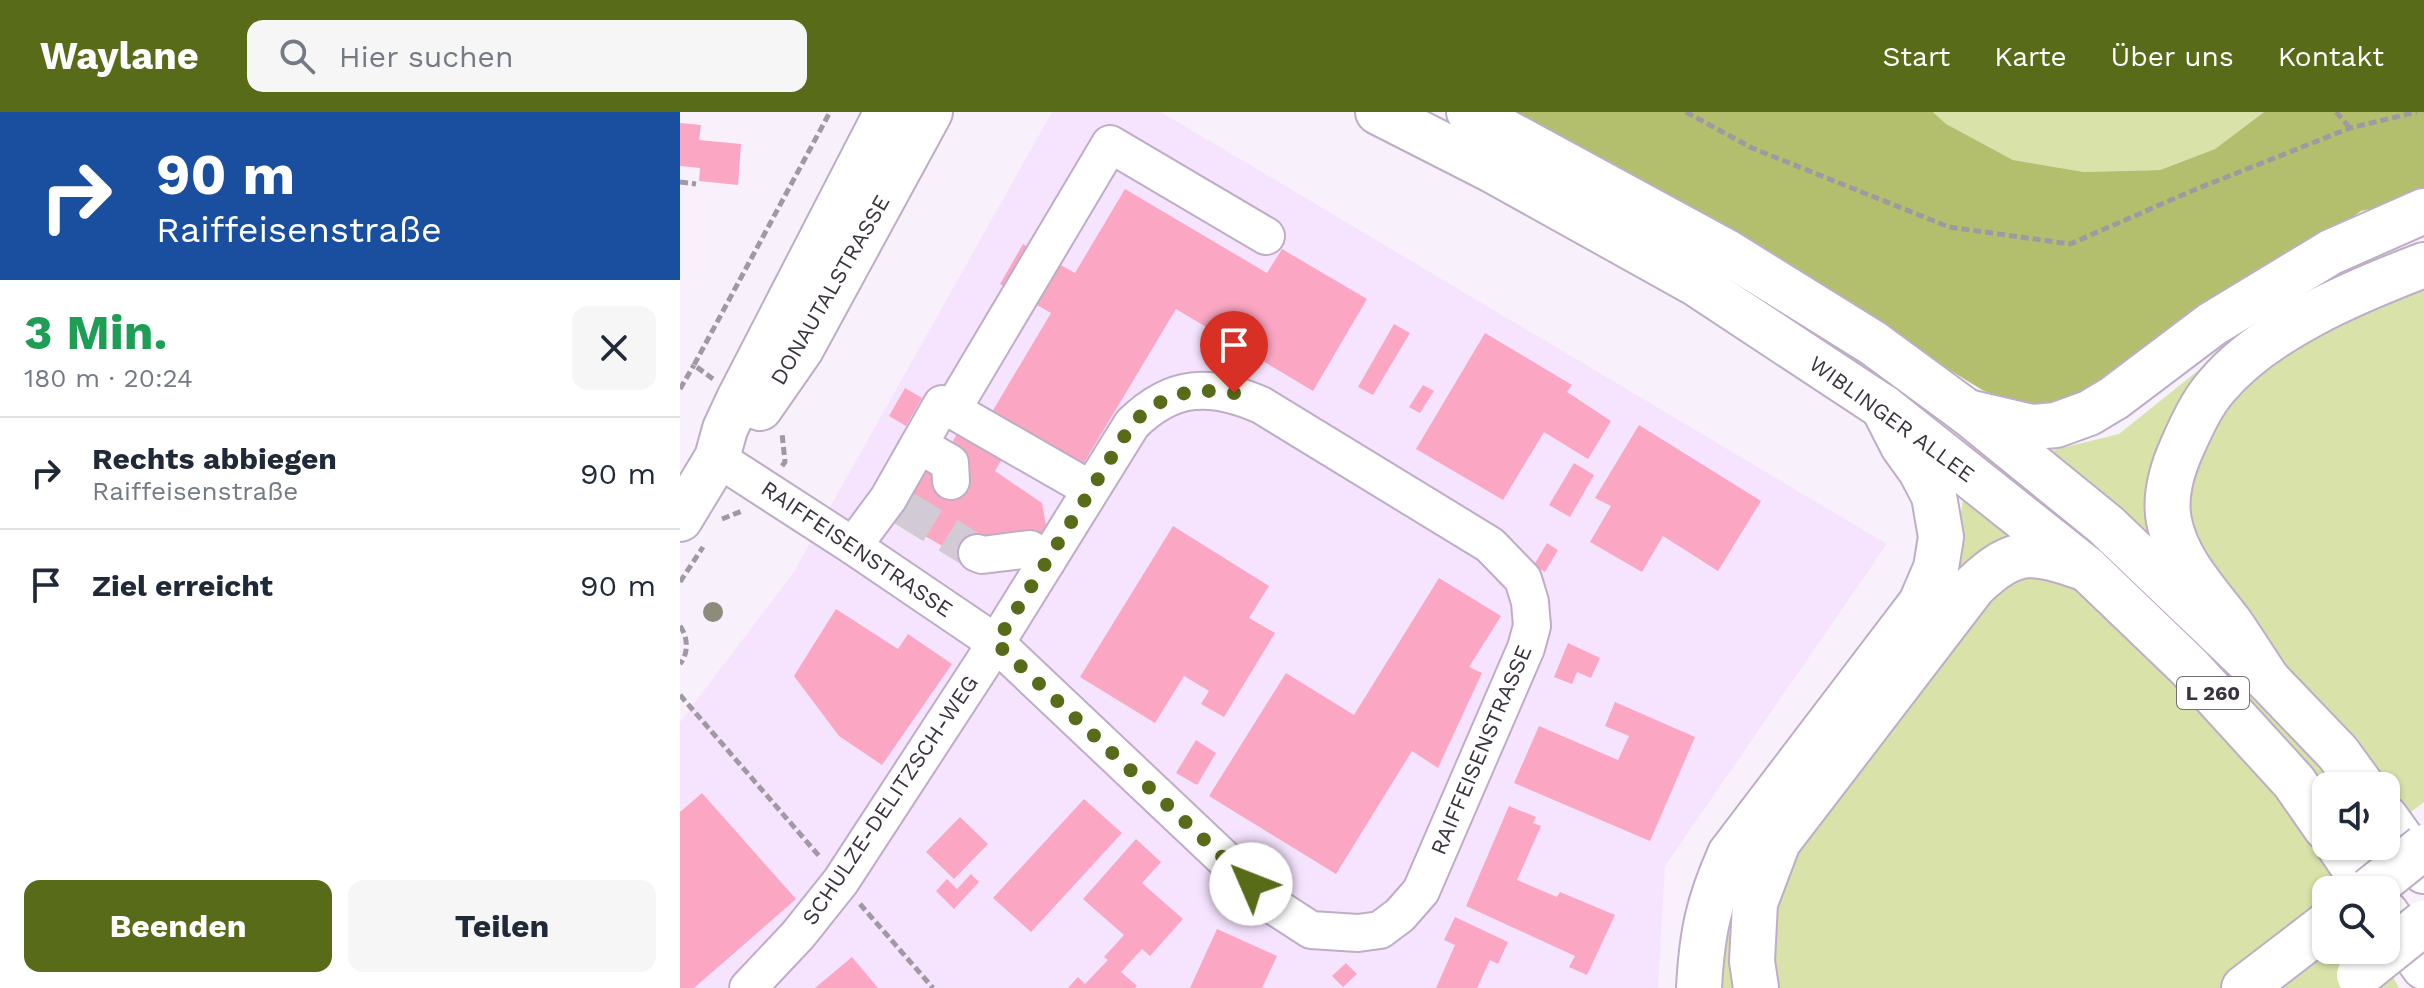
<!DOCTYPE html>
<html lang="de">
<meta charset="utf-8">
<style>
body{margin:0;font-family:"Work Sans",sans-serif;background:#f6f6f7;color:#1f2937;height:100vh;display:flex;flex-direction:column;font-size:30px;white-space:nowrap}
*{box-sizing:border-box;margin:0}
p{font-size:26px;color:#747a83}
.icon{flex:none;width:44px;height:44px;fill:none;stroke:currentColor;stroke-width:2;stroke-linecap:round;stroke-linejoin:round}
.map{position:relative;flex:1;overflow:hidden}
.sheet{display:flex;flex-direction:column;background:#fff;width:680px}
.sheet>*{flex:none}
.top-card{background:#1a4fa0;color:#fff;overflow:hidden}
.fabs{position:absolute;left:1632px;top:660px;display:grid;gap:16px}
.fabs a{display:grid;place-items:center;width:88px;height:88px;border-radius:16px;background:#fff;box-shadow:0 2px 6px #0004;font-size:40px}
.pin{position:absolute;display:grid;place-items:center;width:68px;height:68px;color:#fff;margin:-82px -34px;border-radius:50% 50% 50% 0;rotate:-45deg;box-shadow:0 0 8px #0007}
.pin .icon{rotate:45deg}
.me{position:absolute;width:88px;margin:-44px;rotate:314deg;stroke-linejoin:round;filter:drop-shadow(0 0 6px #0008)}
.turn{display:flex;align-items:center;gap:28px;height:168px;padding:0 24px;font-size:36px}
.turn .icon{width:104px;height:104px;stroke-width:2.5}
.turn b{display:block;font-size:56px;line-height:68px}
.round{display:grid;place-items:center;flex:none;width:84px;height:84px;border-radius:16px;background:#f6f6f7}
.summary{display:flex;align-items:center;justify-content:space-between;height:136px;padding:0 24px}
h1{font-size:48px;font-weight:700;line-height:60px;color:#1e9e55}
.button{display:flex;gap:16px;margin-top:auto;padding:16px 24px}
.button a{flex:1;height:92px;border-radius:16px;background:#586b18;color:#fff;font-size:32px;font-weight:700;line-height:92px;text-align:center}
.button a+a{background:#f6f6f7;color:#1f2937}
ul{padding:0;list-style:none}
li{display:flex;align-items:center;gap:24px;height:112px;padding:0 24px;border-top:2px solid #e0e1e3}
li div{flex:1}
li b{display:block;font-size:30px}
li em{font-style:normal}
header{display:flex;align-items:center;gap:48px;box-sizing:border-box;height:112px;padding:0 40px;background:#586b18;color:#fff}
header strong{font-size:38px}
nav{display:flex;gap:44px;margin-inline-start:auto;font-size:28px}
.search{width:560px;height:72px;background:#f6f6f7;display:flex;align-items:center;gap:20px;box-sizing:border-box;padding:0 28px;border-radius:16px;color:#747a83;font-size:30px}
main{display:flex;flex:1;min-height:0}
.map>svg:first-child{display:block}
.built{fill:#f6e4ff}
.green{fill:#d9e2a9}
.forest{fill:#b4bf6e}
.building{fill:#fba6c3}
.lines{fill:none;stroke-linecap:round;stroke-linejoin:round}
.minor-tunnel{stroke:#d2cbd5;stroke-width:36;stroke-dasharray:36 18;stroke-linecap:butt}
.minor-casing{stroke:#beadc6;stroke-width:40}
.major-casing{stroke:#beadc6;stroke-width:48}
.highway-casing{stroke:#beadc6;stroke-width:48}
.path{stroke:#a099a3;stroke-width:5;stroke-dasharray:8 4;stroke-linecap:butt}
.minor{stroke:#fff;stroke-width:36}
.major{stroke:#fff;stroke-width:44}
.highway{stroke:#fff;stroke-width:44}
.highway-bridge-casing{stroke:#beadc6;stroke-width:48;stroke-linecap:butt}
.highway-bridge{stroke:#fff;stroke-width:44}
.tree{fill:#8c8b7c}
.route{stroke:#586b18;stroke-width:14;stroke-dasharray:0 25.2}
.labels{text-anchor:middle;dominant-baseline:central;stroke-width:6;stroke-linejoin:round;paint-order:stroke}
.shield{fill:#fff;stroke:#757078;stroke-width:2}
.shield-label{font-size:20px;font-weight:bold;fill:#3a333e}
.street-label{font-size:22px;fill:#3a333e;stroke:#fff}
</style>
<header>
<strong>Waylane</strong>
<div class="search"><svg class="icon" aria-label="search" viewBox="0 0 24 24"><circle cx="10" cy="10" r="6"/><path d="M15 15l6 6"/></svg>Hier suchen</div>
<nav><a>Start</a><a>Karte</a><a>Über uns</a><a>Kontakt</a></nav>
</header>
<main>
<section class="sheet">
<div class="top-card">
<div class="turn"><svg class="icon" aria-label="right" viewBox="0 0 24 24"><path d="M7 20v-9h11M14 6l5 5-5 5"/></svg><div><b>90 m</b>Raiffeisenstraße</div></div>
</div>
<div class="summary"><div><h1>3 Min.</h1><p>180 m · 20:24</p></div><a class="round"><svg class="icon" aria-label="close" viewBox="0 0 24 24"><path d="M6 6l12 12M18 6L6 18"/></svg></a></div>
<ul>
<li><svg class="icon" aria-label="right" viewBox="0 0 24 24"><path d="M7 20v-9h11M14 6l5 5-5 5"/></svg><div><b>Rechts abbiegen</b><p>Raiffeisenstraße</p></div><em>90 m</em></li>
<li><svg class="icon" aria-label="arrive" viewBox="0 0 24 24"><path d="M6 21V4h12l-3 4 3 4H6"/></svg><div><b>Ziel erreicht</b></div><em>90 m</em></li>
</ul>
<div class="button"><a>Beenden</a><a>Teilen</a></div>
</section>
<div class="map">
<svg width="1744" height="876" viewBox="0 0 1744 876">
<rect width="100%" height="100%" fill="#f8f1fb"/>
<path class="built" d="M372,0H481L1207,432L985,754L978,876H0V610L113,461Z"/>
<g class="green">
<path d="M1253,0H1584L1535,37L1480,58L1404,60L1333,48L1265,12Z"/>
<path d="M1744,136V690L1706,719V674H1646V734H1687L1656,758L1666,778H1646V838H1698L1719,876H1036L1037,838L1263,542L1283,386L1361,341L1439,322L1530,249Z"/>
</g>
<path class="forest" d="M824,0H1253L1266,12L1333,48L1404,60L1480,58L1535,37L1584,0H1744V85L1681,99L1435,271L1383,290L1350,293L1304,279L1048,122Z"/>
<g class="building">
<path d="M0,11L21,13L19,28L61,32L58,73L19,69L20,56L0,54Z"/>
<path d="M445,77L587,161L602,137L687,187L633,279L496,197L402,354L312,300L371,201L320,172L343,132L395,161Z"/>
<path d="M714,212L730,221L693,283L678,275Z"/>
<path d="M805,221L892,273L887,280L931,309L908,347L864,320L823,388L736,337Z"/>
<path d="M743,273L754,279L740,301L729,295Z"/>
<path d="M225,276L242,286L226,314L209,304Z"/>
<path d="M959,313L1081,389L1038,459L983,424L962,460L910,430L931,394L915,386Z"/>
<path d="M281,315L326,340L315,359L362,391L367,419L306,435L287,448L215,407L246,355L289,379L280,351L270,334Z"/>
<path d="M894,351L914,363L890,405L869,393Z"/>
<path d="M493,414L589,474L569,506L595,521L544,605L521,592L529,579L504,564L475,611L400,565Z"/>
<path d="M867,431L878,438L865,460L854,453Z"/>
<path d="M759,466L821,504L789,555L802,561L758,656L732,639L656,762L529,684L606,561L674,603Z"/>
<path d="M156,497L218,537L228,522L272,552L202,653L159,624L114,564Z"/>
<path d="M888,531L920,546L911,566L897,560L892,572L874,565Z"/>
<path d="M935,590L1015,625L970,729L834,671L859,614L938,648L949,624L925,614Z"/>
<path d="M516,628L536,641L517,673L496,661Z"/>
<path d="M22,681L116,787L14,876H0V700Z"/>
<path d="M404,687L442,721L351,820L313,786Z"/>
<path d="M829,694L856,705L853,711L861,714L837,768L877,785L880,780L935,803L907,863L889,855L895,844L786,794Z"/>
<path d="M280,705L308,732L274,767L246,740Z"/>
<path d="M456,727L481,750L462,771L503,807L470,844L462,837L441,860L457,874L455,876H388L398,865L405,872L428,848L424,845L444,823L403,787Z"/>
<path d="M291,762L299,770L274,797L256,779L267,767L277,777Z"/>
<path d="M775,805L828,830L818,852L810,848L797,876H756L775,833L764,828Z"/>
<path d="M537,817L597,844L582,876H510Z"/>
<path d="M172,845L198,876H135Z"/>
<path d="M666,851L677,862L663,875L652,864Z"/>
</g>
<g class="lines">
<path class="minor-tunnel" d="M222,395L297,441"/>
<g class="minor-casing">
<g id="minor">
<path d="M272,298L430,32L586,124"/>
<path d="M239,333L270,351L271,369"/>
<path d="M37,346L173,434L316,531L594,794L631,818L678,821L700,818L720,803L741,779L846,536L852,514L850,490L843,467L810,433L581,293C531,271 492,272 452,312L316,531L161,769L118,823L68,876"/>
<path d="M173,434L208,387L262,292L410,377"/>
<path d="M297,441L302,443L350,437L367,449"/>
</g>
</g>
<g class="major-casing">
<g id="major">
<path d="M698,0L812,58L1015,171L1203,295L1407,457L1509,555L1614,670L1646,716"/>
<path d="M789,0L1045,139L1193,231L1287,300L1426,413L1588,568L1658,641L1682,674"/>
<path d="M80,296L121,237L250,0"/>
<path d="M0,407L37,346L45,317L59,287L207,0"/>
<path d="M1706,706L1744,759"/>
<path d="M1659,734L1689,778"/>
<path d="M1706,801L1744,855"/>
</g>
</g>
<g class="highway-casing">
<g id="highway">
<path d="M1287,300L1352,315L1376,313L1409,301L1434,286L1532,212L1651,140L1744,99"/>
<path d="M1588,568C1576,550 1564,531 1551,512C1527,480 1497,450 1489,409C1484,384 1493,355 1503,333C1512,313 1522,291 1536,275C1584,217 1676,179 1744,153"/>
<path d="M1019,876C1022,821 1028,792 1050,742L1241,491L1256,456L1261,425L1254,384L1241,359L1223,334L1203,295"/>
<path d="M1076,876L1072,849L1075,791L1098,730L1294,474C1337,433 1354,439 1407,457"/>
<path d="M1564,876L1646,813"/>
</g>
</g>
<g class="path">
<path d="M1006,0L1072,36L1269,115L1390,132L1514,78L1670,16L1737,0"/>
<path d="M1656,0L1670,16"/>
<path d="M0,70L16,72"/>
<path d="M33,267L14,253L150,0"/>
<path d="M0,277L14,253"/>
<path d="M102,354L105,350L102,321"/>
<path d="M42,407L62,399"/>
<path d="M0,470L23,435"/>
<path d="M0,514C8,525 9,541 0,552"/>
<path d="M0,583L140,745"/>
<path d="M180,792L253,876"/>
</g>
<use href="#minor" class="minor"/>
<use href="#major" class="major"/>
<use href="#highway" class="highway"/>
<g class="highway-bridge-casing">
<g id="highway-bridge">
<path d="M1690,778L1744,735"/>
<path d="M1679,863L1744,811"/>
</g>
</g>
<use href="#highway-bridge" class="highway-bridge"/>
</g>
<circle class="tree" cx="33" cy="500" r="10"/>
<g class="lines">
<path class="route" d="M554,281C512,275 483,281 452,312L316,531L571,772"/>
</g>
<g class="labels">
<rect class="shield" x="1497" y="565" width="72" height="32" rx="6"/>
<g class="shield-label">
<text x="1533" y="581">L 260</text>
</g>
<g class="street-label">
<text transform="translate(150 178) rotate(-60)">DONAUTALSTRASSE</text>
<text transform="translate(1212 307) rotate(36)">WIBLINGER ALLEE</text>
<text transform="translate(177 437) rotate(34)">RAIFFEISENSTRASSE</text>
<text transform="translate(801 638) rotate(-67)">RAIFFEISENSTRASSE</text>
<text transform="translate(210 688) rotate(-56)">SCHULZE-DELITZSCH-WEG</text>
</g>
</g>
</svg>
<div class="fabs">
<a><svg class="icon" aria-label="sound" viewBox="0 0 24 24"><path d="M4 9h4l5-4v14l-5-4H4zM17 9q2 3 0 6"/></svg></a>
<a><svg class="icon" aria-label="search" viewBox="0 0 24 24"><circle cx="10" cy="10" r="6"/><path d="M15 15l6 6"/></svg></a>
</div>
<div class="pin" style="left:554px;top:281px;background:#d93025"><svg class="icon" aria-label="arrive" viewBox="0 0 24 24"><path d="M6 21V4h12l-3 4 3 4H6"/></svg></div>
<svg class="me" style="left:571px;top:772px" viewBox="-20 -20 40 40"><circle r="19" fill="#fff"/><path d="M0-13L10 11 0 6-10 11z" fill="#586b18"/></svg>
</div>
</main>
